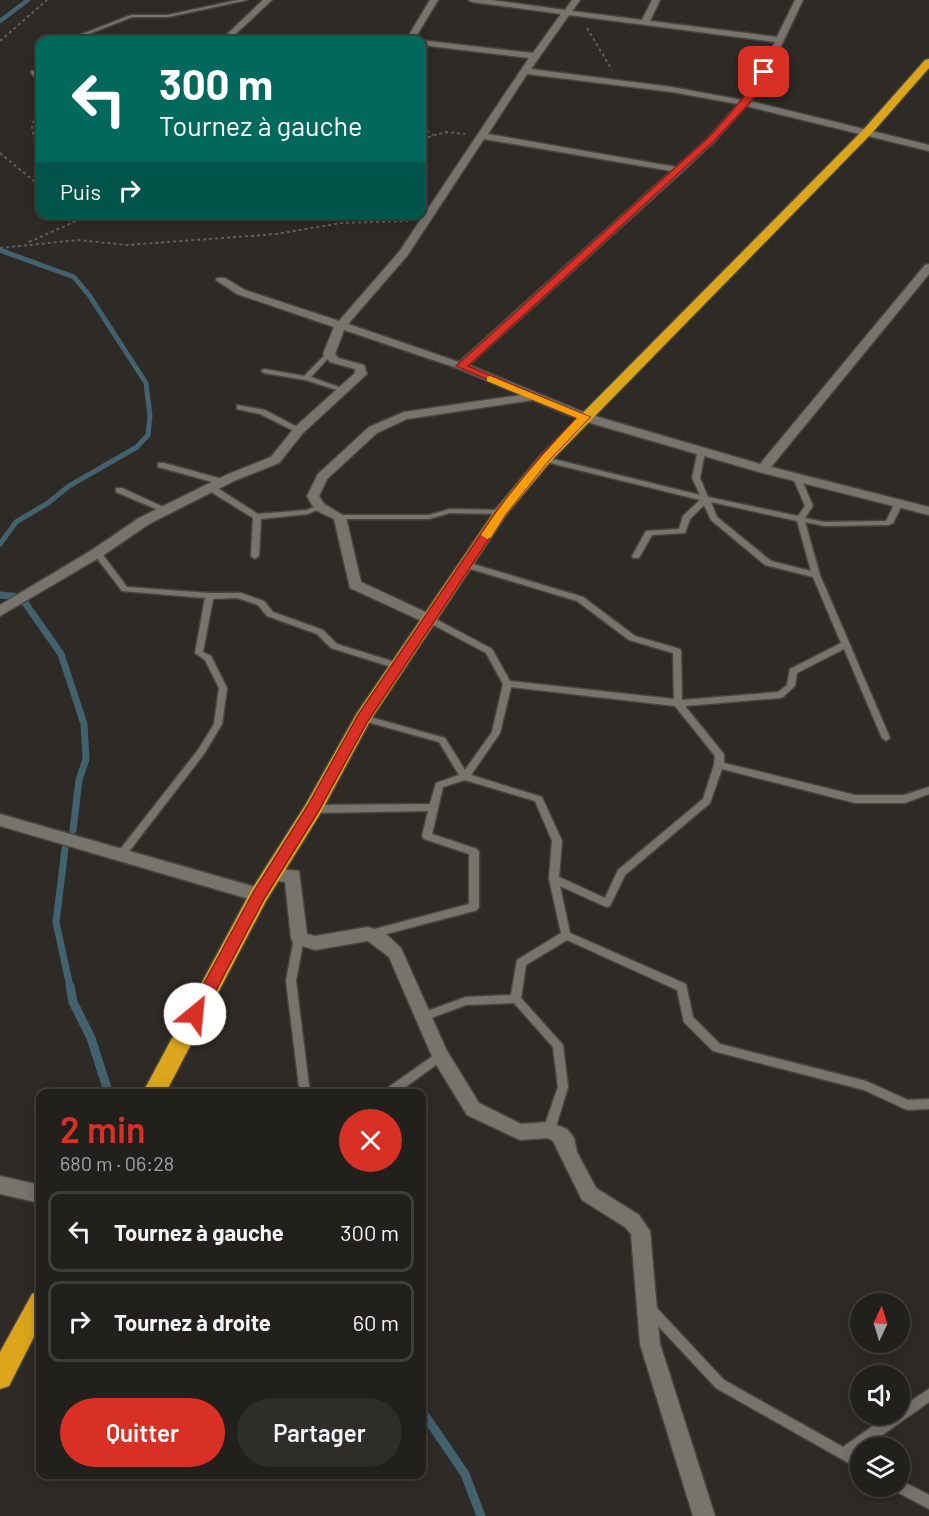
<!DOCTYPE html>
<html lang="fr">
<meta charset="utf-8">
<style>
body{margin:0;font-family:Barlow,sans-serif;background:#2e2d29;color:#f1f3f6;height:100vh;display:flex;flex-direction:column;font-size:22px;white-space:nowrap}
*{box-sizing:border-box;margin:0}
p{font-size:20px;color:#a2a3a3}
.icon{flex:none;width:33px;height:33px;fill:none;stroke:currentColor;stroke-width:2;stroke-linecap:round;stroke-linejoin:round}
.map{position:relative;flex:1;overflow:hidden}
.panel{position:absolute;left:36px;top:1089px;width:390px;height:390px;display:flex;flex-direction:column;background:#22201c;border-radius:12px;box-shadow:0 3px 15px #0003,0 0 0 2px #3f3e3b}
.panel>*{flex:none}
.banner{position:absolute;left:36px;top:36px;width:390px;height:183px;border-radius:12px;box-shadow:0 3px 15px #0003,0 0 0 2px #3f3e3b;background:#00695c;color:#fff;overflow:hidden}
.needle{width:39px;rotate:4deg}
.controls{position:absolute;left:850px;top:1293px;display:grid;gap:12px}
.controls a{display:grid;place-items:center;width:60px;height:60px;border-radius:50%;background:#22201c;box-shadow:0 3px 15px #0003,0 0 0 2px #3f3e3b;font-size:30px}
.pin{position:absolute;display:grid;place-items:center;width:51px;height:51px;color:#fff;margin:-26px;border-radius:12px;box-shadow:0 3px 9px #0006}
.me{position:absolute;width:66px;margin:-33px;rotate:28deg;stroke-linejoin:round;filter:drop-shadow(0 0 4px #0008)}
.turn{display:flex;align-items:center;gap:21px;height:126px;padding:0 24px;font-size:27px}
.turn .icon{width:78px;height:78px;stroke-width:2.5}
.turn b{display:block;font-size:42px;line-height:51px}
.then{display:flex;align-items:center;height:57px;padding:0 24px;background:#0003;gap:12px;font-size:22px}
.round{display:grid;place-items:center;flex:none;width:63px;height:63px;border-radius:32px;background:#2e2d29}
.head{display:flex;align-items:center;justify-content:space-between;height:102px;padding:0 24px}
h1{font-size:36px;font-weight:600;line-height:45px;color:#d93025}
.button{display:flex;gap:12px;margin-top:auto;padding:12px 24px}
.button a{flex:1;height:69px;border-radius:36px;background:#d93025;color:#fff;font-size:24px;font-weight:600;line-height:69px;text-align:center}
.button a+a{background:#2e2d29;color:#f1f3f6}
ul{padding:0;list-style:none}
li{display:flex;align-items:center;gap:18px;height:81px;margin:0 12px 9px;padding:0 12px;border:3px solid #3f3e3b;border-radius:12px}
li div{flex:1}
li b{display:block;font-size:22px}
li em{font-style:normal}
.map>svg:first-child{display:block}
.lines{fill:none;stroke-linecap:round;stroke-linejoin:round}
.stream-far3{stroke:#426270;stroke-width:4.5}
.stream-far2{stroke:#426270;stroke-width:5}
.stream-far1{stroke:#426270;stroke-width:7}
.stream{stroke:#426270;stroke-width:9}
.lane-casing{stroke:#484641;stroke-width:3}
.street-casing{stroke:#484641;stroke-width:3}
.highway-casing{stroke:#484641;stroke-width:3}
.path{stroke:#615f5a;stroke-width:2;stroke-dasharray:3 3;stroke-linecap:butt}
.lane{fill:#77736d;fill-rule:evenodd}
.street{fill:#77736d;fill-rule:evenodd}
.highway{fill:#dca51b;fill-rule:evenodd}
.route{fill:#d93025;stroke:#8d1f18;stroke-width:1.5}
.slow{fill:#f59e0b}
</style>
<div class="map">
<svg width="929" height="1516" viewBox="0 0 929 1516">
<rect width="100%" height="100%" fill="#2e2b26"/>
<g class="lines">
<g class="stream-far3">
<path d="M0,21L28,0"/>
<path d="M0,250L6,252"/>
</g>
<path class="stream-far2" d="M0,544L16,522L48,503L69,486L137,447L148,435L150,416L146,383L89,295L74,277L2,251"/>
<g class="stream-far1">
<path d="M0,595L21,597L61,654L84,724L86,759L79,780L73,830"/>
<path d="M65,849L56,922L70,987"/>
</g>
<g class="stream">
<path d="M70,986L73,1002L91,1038L108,1091"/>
<path d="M422,1411L465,1474L481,1516"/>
</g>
<g class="lane-casing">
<g id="lane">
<path d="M238,0H247L168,17H132L73,40H67L131,15H168Z"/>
<path d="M31,71H35L40,77V80H38L31,73Z"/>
<path d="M329,352L332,354L331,355L311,377L344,389V391H340L305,380L264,373L261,371L264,369L304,376L327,353Z"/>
<path d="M237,405L265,410L303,430L302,432H296L260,414L237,409Z"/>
<path d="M698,450H704L705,452L700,478L708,497L798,516L805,506L793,478L797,476L801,478L813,506L805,518L824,522L886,521L896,501H902L903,503L893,523L889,525L824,526L805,522L820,575L890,738L886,741L882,738L844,649L797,673L795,686L783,697L780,698L685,706L723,753L724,755V763L855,795H904L929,787V794L905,803H855L722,769L710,803L625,875L610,906L607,907L604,906L560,886L570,933L686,984L693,1017L720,1044L866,1081L908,1100L929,1099V1109L907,1110L864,1090L713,1051L684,1022L677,990L567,940L526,965L521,998L563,1045L568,1087L555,1130L553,1134L549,1135L545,1134L543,1130L558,1087L553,1047L514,1003L466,1005L423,1021L419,1020L418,1017L419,1014L466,997L511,995L517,960L561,933L549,879L552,841L535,801L465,780L443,787L432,834L477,849L479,852V907L477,910L474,911L371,938L367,937L366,934L367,931L469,904V854L424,839L422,836L428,811L313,813L310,812L308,809L310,806L313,805L430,804L436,783L459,775L439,742L360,720L359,718L360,716L363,715L445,738L465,770L492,732L503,684L486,653L426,621L425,619L426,617H432L492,649L510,681L674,699L673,653L629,640L577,601L464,567L463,565L464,563H470L583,597L635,636L680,649L681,651L682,700L778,692L787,685L790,669L841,643L813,577L765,565L711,520L704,505L690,519L685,533L652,535L639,558H633L632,556L646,531L679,529L683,516L700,500L542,461L541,459L545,457L700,495L692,478ZM711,502L797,521L811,571L771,561L717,517ZM511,687L675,706L715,756L714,765L703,799L618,870L605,898L559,877L562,841L542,797L471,775L500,733Z"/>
<path d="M158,463H164L226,480L227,482L223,484H220L158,467Z"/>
<path d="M208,486H214L258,514L307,510L319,505L323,507L308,514L261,519L259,556L255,559L251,556L253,518L208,490Z"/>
<path d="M116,488H122L170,510L166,512H163L116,492Z"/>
<path d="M450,509L501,510L505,512L501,514L450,513L429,519H340L336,517L340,515H429Z"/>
<path d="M97,550L100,551L127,587L209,593H241L264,601L273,612L323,630L337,644L401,664L402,666L398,669L331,648L317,634L267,616L258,605L237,598L213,599L203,652L211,656L227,688L222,724L204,754L124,858H118L116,855L118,852L198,750L214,724L219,688L205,660L195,653L205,598L122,591L93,553Z"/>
<path d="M299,934L303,935L304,938L296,981L310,1094H300L286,981L294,938L295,935Z"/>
<path d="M440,1051L444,1053L445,1056L444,1059L396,1094H382L383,1091Z"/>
<path d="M650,1303L654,1305L724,1380L843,1447L890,1414H900V1408L929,1389V1402L864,1448H861V1450L855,1454L861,1457V1470L716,1388L646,1313L644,1309L646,1305Z"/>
<path d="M900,1480L929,1495V1509L895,1491L894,1486H900Z"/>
</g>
</g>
<g class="street-casing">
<g id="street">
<path d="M263,0H272L229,40H221Z"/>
<path d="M430,0H438L414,40H406Z"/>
<path d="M468,0H491L565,10L572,0H580L572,11L642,20L652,0H660L650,21L777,37L795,0H803L761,88L750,101L929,145V151L746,106L714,142L682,172L469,365L588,414L760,464L925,265L929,264V274L771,467L929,507V515L759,472L580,420L533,400L407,419L377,433L327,479L319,496L324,504L346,517L361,582L434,616L436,619L434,622H424L350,588L334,519L315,510L307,496L318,474L369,427L404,412L521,395L457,368L344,330L335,354L338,358L364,365L367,374L303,433L279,463L234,481L149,524L102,556L0,616V605L92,550L139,518L226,475L271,457L295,427L355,373V369L330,362L323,354L334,327L237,294L216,280L217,278H225L245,290L339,321L399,252L529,58L422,45V40H419L533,53L561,14L472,2ZM569,15L775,42L753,87L742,100L672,87L531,69ZM527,74L672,92L738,104L708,138L676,167L488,134ZM484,139L671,171L459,362L348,324L407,256Z"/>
<path d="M0,814L259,888L265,890L267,895L265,900L259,902L0,826Z"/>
<path d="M272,868L299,871L307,934L315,936L368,927L384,932L401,948L447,1051L479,1103L521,1124L549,1122L567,1129L574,1138L577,1152L596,1188L639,1215L650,1231L660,1344L715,1516H693L640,1344L631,1234L625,1227L582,1200L553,1141L548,1138L520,1140L467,1115L434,1061L389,957L368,941L315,950L293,943L291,938L285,882L266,879L264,874L266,869Z"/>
<path d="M0,1176L40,1185V1203L0,1194Z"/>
</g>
</g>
<g class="highway-casing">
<g id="highway">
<path d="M929,59V68L872,133L550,462L506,515L370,721L320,814L266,901L165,1094H142L252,889L306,804L357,713L496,509L540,456L864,129L925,60Z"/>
<path d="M40,1290V1325L9,1386L0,1389V1352L32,1294Z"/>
</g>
</g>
<g class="path">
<path d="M587,28L612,70"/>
<path d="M0,41L47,0"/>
<path d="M40,97L32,127L40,165"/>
<path d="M422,127L433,135"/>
<path d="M422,139L446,132L465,134"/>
<path d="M0,153L40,186"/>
<path d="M70,214L76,221"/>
<path d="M29,242L76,221L104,214"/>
<path d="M0,248L78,240L127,245L277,234L341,223L408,221"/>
</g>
<use href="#lane" class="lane"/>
<use href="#street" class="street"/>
<use href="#highway" class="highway"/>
</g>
<path class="route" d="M761,70L768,72L761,88L748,105L714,141L468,366L590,417L548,461L505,515L368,721L318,812L264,899L201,1019L195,1021L190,1019L187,1014L190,1009L254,891L308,805L358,715L497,510L541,456L577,418L456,366L708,138C728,116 747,96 761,70Z"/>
<path class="slow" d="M490,376L590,417L548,461L505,515L491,537L487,539L481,535C509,492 542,455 577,418L487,381V377Z"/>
</svg>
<div class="controls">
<a><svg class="needle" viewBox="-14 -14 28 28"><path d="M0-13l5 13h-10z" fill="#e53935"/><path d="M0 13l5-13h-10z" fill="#a2a3a3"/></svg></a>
<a><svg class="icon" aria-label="sound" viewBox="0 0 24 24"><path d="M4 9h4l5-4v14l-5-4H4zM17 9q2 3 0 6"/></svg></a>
<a><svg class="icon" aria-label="layers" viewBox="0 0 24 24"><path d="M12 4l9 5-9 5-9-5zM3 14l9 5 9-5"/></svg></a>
</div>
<div class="pin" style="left:764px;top:72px;background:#d93025"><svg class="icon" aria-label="arrive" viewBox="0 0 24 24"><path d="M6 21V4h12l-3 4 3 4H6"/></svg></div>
<svg class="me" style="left:195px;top:1014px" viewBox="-20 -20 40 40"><circle r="19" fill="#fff"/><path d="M0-13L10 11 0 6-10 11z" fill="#d93025"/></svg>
<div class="banner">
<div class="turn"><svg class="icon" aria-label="left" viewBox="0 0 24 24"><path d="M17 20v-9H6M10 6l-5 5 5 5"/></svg><div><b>300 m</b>Tournez à gauche</div></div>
<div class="then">Puis<svg class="icon" aria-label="right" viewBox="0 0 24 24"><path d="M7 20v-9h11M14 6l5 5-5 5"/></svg></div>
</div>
<section class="panel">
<div class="head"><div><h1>2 min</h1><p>680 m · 06:28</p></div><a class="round" style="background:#d93025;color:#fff"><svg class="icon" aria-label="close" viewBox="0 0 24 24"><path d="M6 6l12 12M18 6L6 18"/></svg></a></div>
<ul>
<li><svg class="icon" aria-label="left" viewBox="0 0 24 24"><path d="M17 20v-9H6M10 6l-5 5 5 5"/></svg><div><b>Tournez à gauche</b></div><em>300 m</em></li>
<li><svg class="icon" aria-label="right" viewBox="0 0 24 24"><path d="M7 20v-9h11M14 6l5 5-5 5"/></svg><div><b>Tournez à droite</b></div><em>60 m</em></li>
</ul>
<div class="button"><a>Quitter</a><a>Partager</a></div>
</section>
</div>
